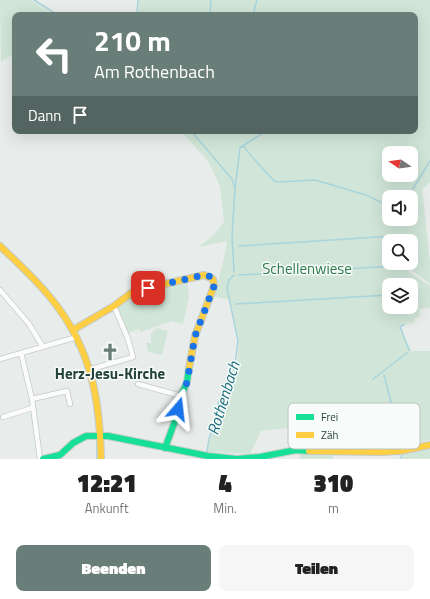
<!DOCTYPE html>
<html lang="de">
<meta charset="utf-8">
<style>
body{margin:0;font-family:"Titillium Web",sans-serif;background:#f6f6f6;color:#222;height:100vh;display:flex;flex-direction:column;font-size:15px;white-space:nowrap}
*{box-sizing:border-box;margin:0}
p{font-size:13px;color:#767676}
.icon{flex:none;width:22px;height:22px;fill:none;stroke:currentColor;stroke-width:2;stroke-linecap:round;stroke-linejoin:round}
.map{position:relative;height:459px;overflow:hidden}
.sheet{display:flex;flex-direction:column;background:#fff;flex:1}
.sheet>*{flex:none}
.hud{position:absolute;left:12px;top:12px;width:406px;height:122px;border-radius:8px;box-shadow:0 4px 16px #0002;background:#697e78;color:#fff;overflow:hidden}
.needle{width:26px;rotate:283deg}
.tools{position:absolute;left:382px;top:146px;display:grid;gap:8px}
.tools a{display:grid;place-items:center;width:36px;height:36px;border-radius:8px;background:#fff;box-shadow:0 4px 16px #0002;font-size:20px}
.pin{position:absolute;display:grid;place-items:center;width:34px;height:34px;color:#fff;margin:-17px;border-radius:8px;box-shadow:0 2px 6px #0006}
.me{position:absolute;width:44px;margin:-22px;rotate:17deg;stroke-linejoin:round;filter:drop-shadow(0 0 3px #0008)}
.turn{display:flex;align-items:center;gap:14px;height:84px;padding:0 16px;font-size:18px}
.turn .icon{width:52px;height:52px;stroke-width:2.5}
.turn b{display:block;font-size:28px;line-height:34px}
.then{display:flex;align-items:center;height:38px;padding:0 16px;background:#0003;gap:8px;font-size:15px}
.eta{display:flex;justify-content:space-evenly;align-items:center;height:68px;text-align:center}
.eta b{font-size:24px;font-weight:800;line-height:28px}
.cta{display:flex;gap:8px;margin-top:auto;padding:8px 16px}
.cta a{flex:1;height:46px;border-radius:8px;background:#697e78;color:#fff;font-size:16px;font-weight:800;line-height:46px;text-align:center}
.cta a+a{background:#f6f6f6;color:#222}
.map>svg:first-child{display:block}
.green{fill:#d1e6d8;fill-rule:evenodd}
.lines{fill:none;stroke-linecap:round;stroke-linejoin:round}
.stream{stroke:#a9d4db;stroke-width:1.5}
.street-casing{stroke:#c5cac8;stroke-width:6}
.fast-casing{stroke:#c3cbc8;stroke-width:8}
.slow-casing{stroke:#c3cbc8;stroke-width:8}
.street{stroke:#fcfcfc;stroke-width:4.5}
.fast{stroke:#16e098;stroke-width:6}
.slow{stroke:#ffcf43;stroke-width:6}
.route{stroke:#1a73e8;stroke-width:7;stroke-dasharray:0 12.6}
.labels{text-anchor:middle;dominant-baseline:central;stroke-width:3;stroke-linejoin:round;paint-order:stroke}
.park-label{font-size:15px;fill:#2d7a4b;stroke:#f7fbf9}
.poi-label{font-size:15px;font-weight:bold;fill:#24423a;stroke:#f7fbf9}
.water-label{font-size:16px;font-style:italic;fill:#1c6f80;stroke:#f7fbf9}
.key{fill:#f7fbf9;stroke:#b8c4c0;stroke-width:1}
.key-label{font-size:11px;fill:#24423a}
</style>
<div class="map">
<svg width="430" height="459" viewBox="0 0 430 459">
<rect width="100%" height="100%" fill="#e8edeb"/>
<g class="green">
<path d="M0,0H31L55,15H15V53L1,62Z"/>
<path d="M139,0H430V182L423,189L422,188L430,262V284L409,268V272L430,286V308L420,309L419,318H415V322L400,326L411,351H430V440C386,449 338,449 293,444L290,445L288,428L261,431L250,454L208,452L210,439L218,419L220,403L232,370L237,364L239,341L230,300L212,296C220,278 224,261 227,241L198,247L212,237L224,222L220,186L213,171L207,160L181,131H415V15H138ZM389,153H411V175H389ZM389,197H411V219H389ZM389,241H411V263H389ZM389,285H411V307H389Z"/>
<path d="M187,280L189,297L183,324L171,321L141,332L139,329L128,333L117,309L118,306L137,293Z"/>
<path d="M157,328L168,331L162,355L148,352L146,343H151V333Z"/>
<path d="M430,447V459H401L405,452Z"/>
<path d="M297,451L333,454V459H300V455L295,454L269,459H256Z"/>
</g>
<g class="lines">
<g class="stream">
<path d="M34,0L58,15"/>
<path d="M137,15L138,0"/>
<path d="M210,15L211,0"/>
<path d="M253,15L257,0"/>
<path d="M191,131L232,179L235,189L232,237L234,272"/>
<path d="M241,147L266,131"/>
<path d="M235,189L240,148L241,147H245L247,151L274,181L278,182L315,180L366,195L389,206"/>
<path d="M408,197L430,161"/>
<path d="M239,246L394,236"/>
<path d="M239,275L395,266"/>
<path d="M236,304L389,295"/>
<path d="M404,325L400,326L409,350"/>
<path d="M75,344L79,349L85,364"/>
<path d="M384,375L402,444"/>
<path d="M373,379L407,353"/>
<path d="M90,382L96,411L97,429"/>
<path d="M207,452L209,439L216,420L218,404L231,369L235,364L238,341L227,288L229,280L234,275"/>
<path d="M97,459V442"/>
<path d="M400,459L404,452"/>
</g>
<g class="street-casing">
<g id="street">
<path d="M0,290L29,324L43,347"/>
<path d="M21,353L32,399L40,459"/>
<path d="M0,359L77,337"/>
<path d="M91,369L133,357L128,339L114,306"/>
<path d="M138,384L181,396"/>
<path d="M32,399L67,391L70,404"/>
<path d="M3,417L32,408"/>
</g>
</g>
<g class="fast-casing">
<g id="fast">
<path d="M165,448L175,421L181,396L187,382L189,368"/>
<path d="M43,459L60,455L73,443L86,436H108L208,456L237,459L260,457L296,450L309,451"/>
</g>
</g>
<g class="slow-casing">
<g id="slow">
<path d="M0,246C22,267 45,288 62,313C93,358 100,406 101,459"/>
<path d="M73,330L114,306L134,291L204,275L213,279L214,286L195,336L189,368"/>
<path d="M309,451L381,452L400,451L430,445"/>
</g>
</g>
<use href="#street" class="street"/>
<use href="#fast" class="fast"/>
<use href="#slow" class="slow"/>
</g>
<g class="lines">
<path class="route" d="M148,288L204,275L209,276L213,279L214,286L195,336L187,382L178,409"/>
</g>
<defs>
<g id="church-bare" transform="scale(1.38)"><path d="M-1.2-6h2.4v3.5h3.3v2.4h-3.3V6h-2.4V-.1h-3.3v-2.4h3.3Z" fill="#697e78" stroke="#f7fbf9" stroke-width="2.5" paint-order="stroke"/></g>
</defs>
<g fill-rule="evenodd">
<use href="#church-bare" x="110" y="352"/>
</g>
<g class="labels">
<g class="park-label">
<text x="307" y="268">Schellenwiese</text>
</g>
<g class="poi-label">
<text x="110" y="373">Herz-Jesu-Kirche</text>
</g>
<g class="water-label">
<text transform="translate(223 398) rotate(-73)">Rothenbach</text>
</g>
</g>
<rect x="288" y="403" width="132" height="46" rx="6" class="key"/>
<rect x="296" y="414" width="18" height="6" fill="#16e098"/>
<rect x="296" y="432" width="18" height="6" fill="#ffcf43"/>
<g class="key-label">
<text x="321" y="421">Frei</text>
<text x="321" y="439">Zäh</text>
</g>
</svg>
<div class="tools">
<a><svg class="needle" viewBox="-14 -14 28 28"><path d="M0-13l5 13h-10z" fill="#e53935"/><path d="M0 13l5-13h-10z" fill="#767676"/></svg></a>
<a><svg class="icon" aria-label="sound" viewBox="0 0 24 24"><path d="M4 9h4l5-4v14l-5-4H4zM17 9q2 3 0 6"/></svg></a>
<a><svg class="icon" aria-label="search" viewBox="0 0 24 24"><circle cx="10" cy="10" r="6"/><path d="M15 15l6 6"/></svg></a>
<a><svg class="icon" aria-label="layers" viewBox="0 0 24 24"><path d="M12 4l9 5-9 5-9-5zM3 14l9 5 9-5"/></svg></a>
</div>
<div class="pin" style="left:148px;top:288px;background:#d93025"><svg class="icon" aria-label="arrive" viewBox="0 0 24 24"><path d="M6 21V4h12l-3 4 3 4H6"/></svg></div>
<svg class="me" style="left:178px;top:409px" viewBox="-20 -20 40 40"><path d="M0-17L14 15 0 8-14 15z" fill="#1a73e8" stroke="#fff" stroke-width="4"/></svg>
<div class="hud">
<div class="turn"><svg class="icon" aria-label="left" viewBox="0 0 24 24"><path d="M17 20v-9H6M10 6l-5 5 5 5"/></svg><div><b>210 m</b>Am Rothenbach</div></div>
<div class="then">Dann<svg class="icon" aria-label="arrive" viewBox="0 0 24 24"><path d="M6 21V4h12l-3 4 3 4H6"/></svg></div>
</div>
</div>
<section class="sheet">
<div class="eta">
<div><b>12:21</b><p>Ankunft</p></div>
<div><b>4</b><p>Min.</p></div>
<div><b>310</b><p>m</p></div>
</div>
<div class="cta"><a>Beenden</a><a>Teilen</a></div>
</section>
